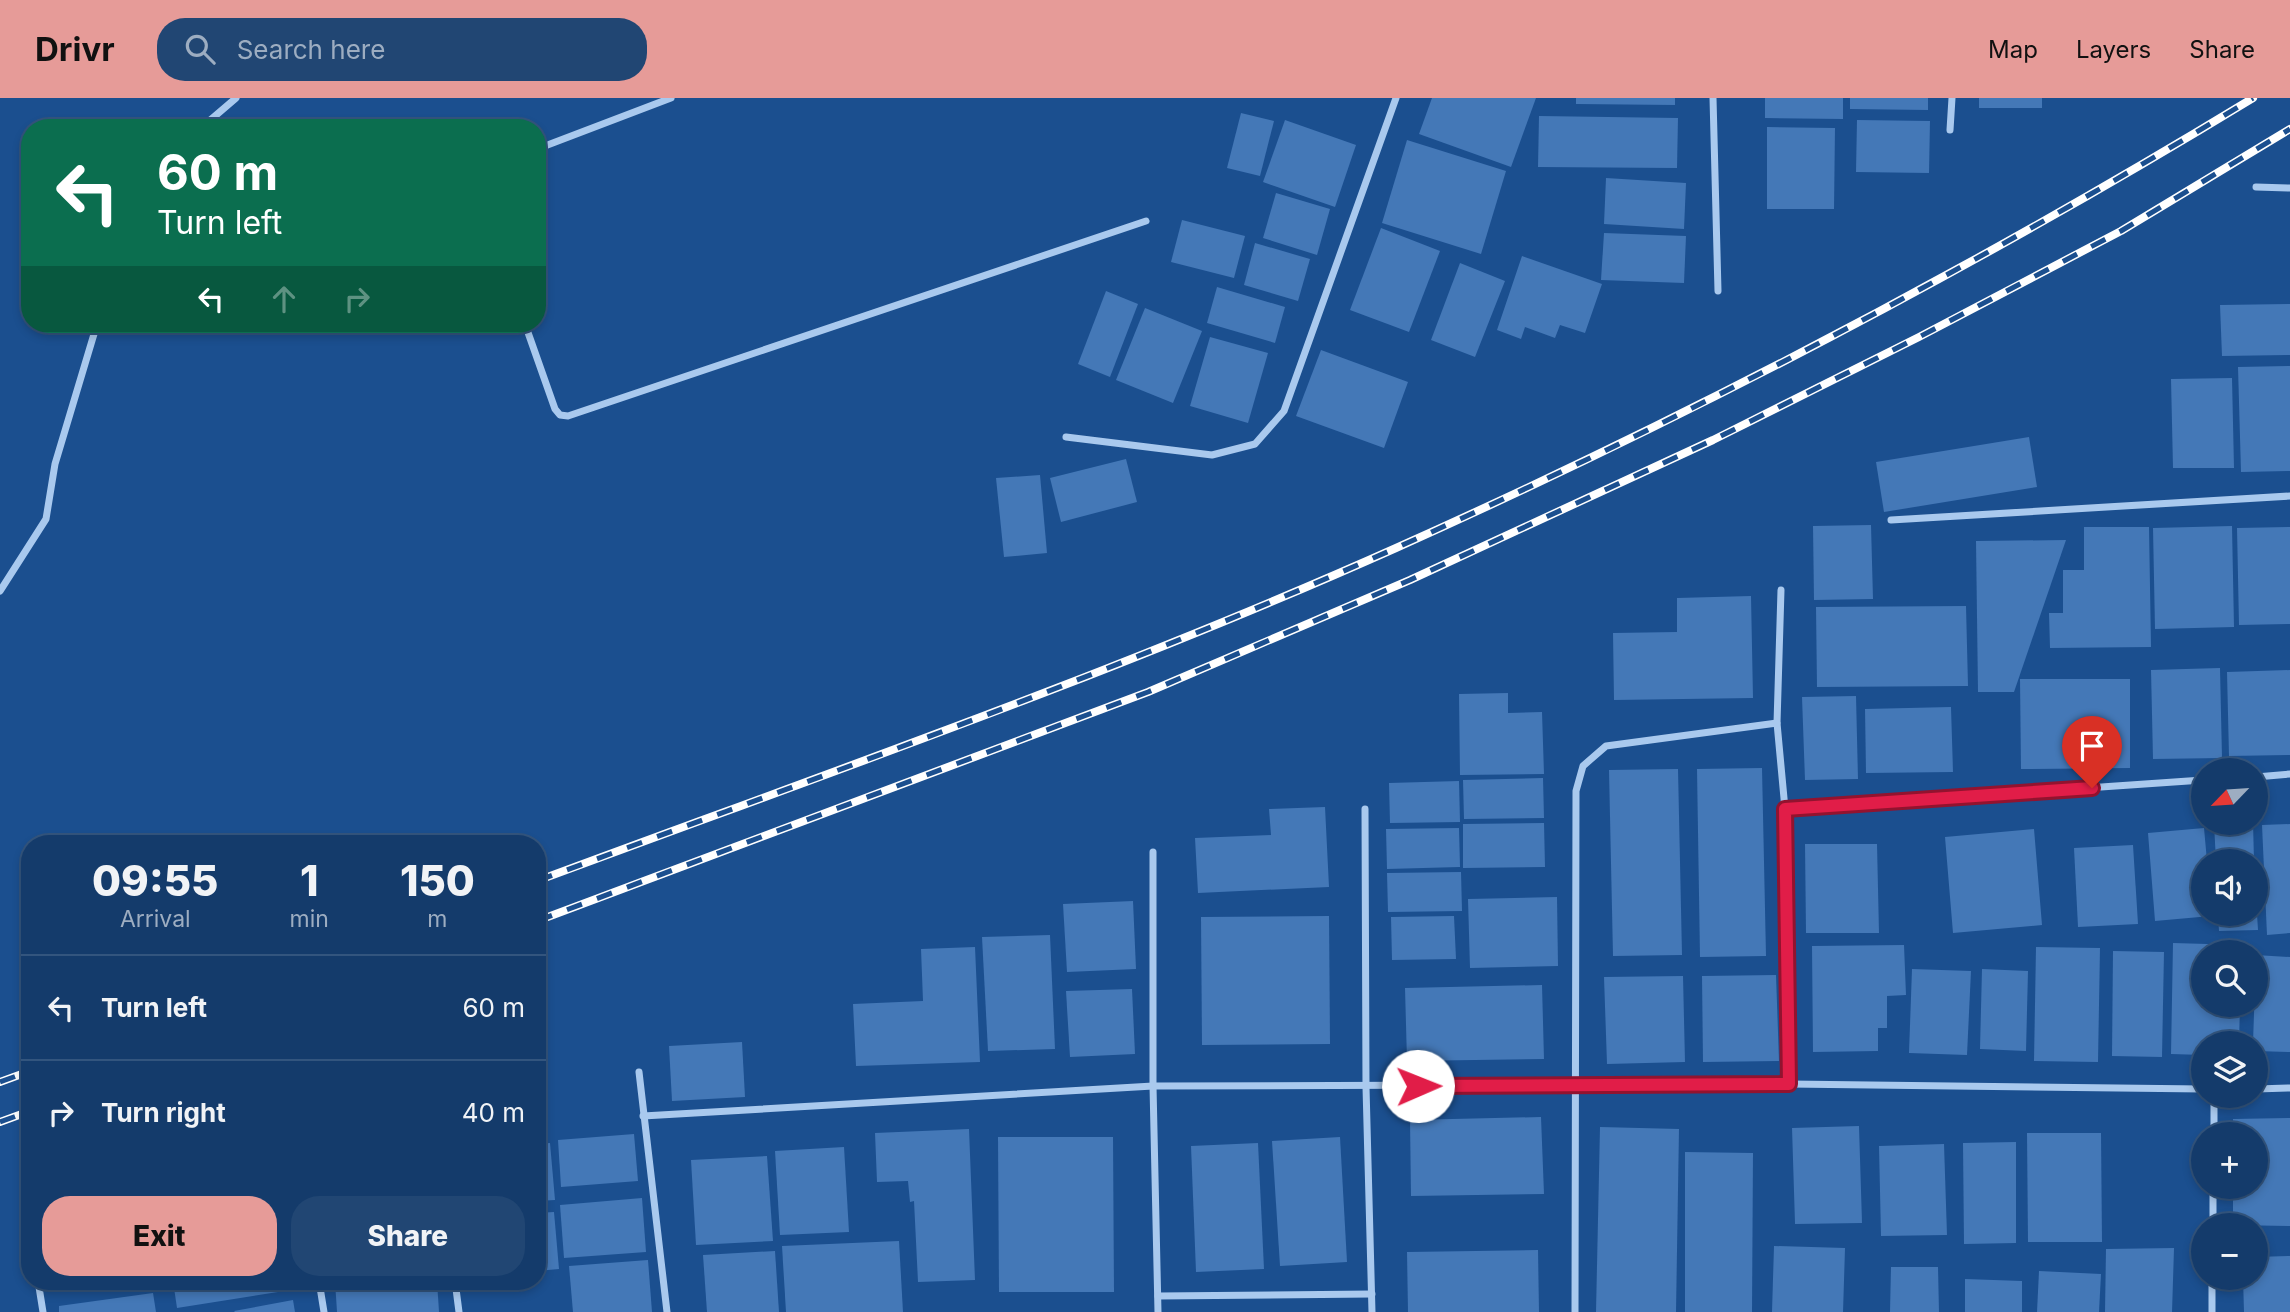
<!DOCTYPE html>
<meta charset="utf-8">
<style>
body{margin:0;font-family:Inter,sans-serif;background:#214673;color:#f1f3f6;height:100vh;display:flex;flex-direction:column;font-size:26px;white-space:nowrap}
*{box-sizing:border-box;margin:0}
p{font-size:23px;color:#9dadc1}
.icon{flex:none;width:38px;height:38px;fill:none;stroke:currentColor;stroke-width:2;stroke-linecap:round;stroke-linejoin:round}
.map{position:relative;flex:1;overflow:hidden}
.details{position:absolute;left:21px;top:737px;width:525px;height:455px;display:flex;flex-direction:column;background:#143b6b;border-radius:28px;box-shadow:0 4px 10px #0003,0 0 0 2px #33557e}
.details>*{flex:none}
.top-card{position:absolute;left:21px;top:21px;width:525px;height:214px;border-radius:28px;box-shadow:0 4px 10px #0003,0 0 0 2px #33557e;background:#0b6e4f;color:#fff;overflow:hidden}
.needle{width:46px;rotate:245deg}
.tools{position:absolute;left:2191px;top:660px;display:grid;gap:14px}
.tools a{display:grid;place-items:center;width:77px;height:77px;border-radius:50%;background:#143b6b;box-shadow:0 4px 10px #0003,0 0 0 2px #33557e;font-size:35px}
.pin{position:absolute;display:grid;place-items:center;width:60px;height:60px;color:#fff;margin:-72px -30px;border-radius:50% 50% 50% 0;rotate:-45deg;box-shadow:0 0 7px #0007}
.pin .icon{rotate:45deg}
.me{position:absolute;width:77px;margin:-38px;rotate:89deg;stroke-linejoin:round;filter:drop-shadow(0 0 5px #0008)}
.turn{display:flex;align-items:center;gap:24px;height:147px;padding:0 21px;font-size:32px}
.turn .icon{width:91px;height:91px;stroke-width:2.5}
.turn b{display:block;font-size:49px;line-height:60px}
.lanes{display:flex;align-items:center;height:66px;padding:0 21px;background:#0003;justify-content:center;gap:35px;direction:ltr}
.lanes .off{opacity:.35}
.eta{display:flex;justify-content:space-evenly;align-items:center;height:119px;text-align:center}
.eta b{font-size:42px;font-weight:800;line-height:49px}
.cta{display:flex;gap:14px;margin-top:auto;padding:14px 21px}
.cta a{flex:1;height:80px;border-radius:28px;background:#e69b98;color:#111;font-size:28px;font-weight:800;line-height:80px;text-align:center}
.cta a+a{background:#214673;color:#f1f3f6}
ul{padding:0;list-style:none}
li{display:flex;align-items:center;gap:21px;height:105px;padding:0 21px;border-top:2px solid #33557e}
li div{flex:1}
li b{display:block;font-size:26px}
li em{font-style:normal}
header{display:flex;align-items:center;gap:42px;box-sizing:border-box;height:98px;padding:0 35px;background:#e69b98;color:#111}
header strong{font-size:33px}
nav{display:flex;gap:38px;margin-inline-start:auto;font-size:24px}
.search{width:490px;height:63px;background:#214673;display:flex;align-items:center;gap:18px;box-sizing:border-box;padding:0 24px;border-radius:28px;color:#9dadc1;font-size:26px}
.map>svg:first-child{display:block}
.building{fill:#4478b7}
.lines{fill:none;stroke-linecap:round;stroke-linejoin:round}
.street{stroke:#a9c9ee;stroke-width:7}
.rail-casing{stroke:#fff;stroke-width:8}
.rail{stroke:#1b4f8f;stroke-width:5;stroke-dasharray:16;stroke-linecap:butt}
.route-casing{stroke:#92132f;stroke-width:18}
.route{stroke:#e11d48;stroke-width:12}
</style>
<header>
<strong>Drivr</strong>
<div class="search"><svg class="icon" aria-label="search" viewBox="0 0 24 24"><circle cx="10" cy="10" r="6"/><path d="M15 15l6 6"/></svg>Search here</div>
<nav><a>Map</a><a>Layers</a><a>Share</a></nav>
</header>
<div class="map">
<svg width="2290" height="1214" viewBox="0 0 2290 1214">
<rect width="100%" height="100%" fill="#1b4f8f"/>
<g class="building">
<path d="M1432,0H1536L1511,69L1419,36Z"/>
<path d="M1576,0H1675V7L1576,6Z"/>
<path d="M1765,0H1843V21L1765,20Z"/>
<path d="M1850,0H1928V12L1850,11Z"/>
<rect x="1979" y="0" width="63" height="10"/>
<path d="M1241,15L1274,23L1260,78L1227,70Z"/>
<path d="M1539,18L1678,20L1677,70L1538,69Z"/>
<path d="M1285,22L1356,47L1335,109L1263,84Z"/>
<path d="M1857,22L1930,23L1929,75L1856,74Z"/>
<path d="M1767,29L1835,30L1834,111H1767Z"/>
<path d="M1407,42L1506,73L1481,156L1382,125Z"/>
<path d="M1606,80L1686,85L1684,131L1604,126Z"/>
<path d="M1276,95L1330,111L1317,157L1263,140Z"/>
<path d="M1182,122L1245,138L1234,180L1171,164Z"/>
<path d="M1381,130L1440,153L1409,234L1350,212Z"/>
<path d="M1604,135L1686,138L1684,185L1601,182Z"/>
<path d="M1255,145L1310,161L1298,203L1244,187Z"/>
<path d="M1522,158L1602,186L1585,235L1560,227L1555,240L1525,229L1521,241L1497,232Z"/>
<path d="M1460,165L1505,183L1475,259L1431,242Z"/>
<path d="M1217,189L1285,209L1275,245L1207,225Z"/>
<path d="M1106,193L1138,206L1110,279L1078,266Z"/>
<path d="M2290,206V257L2222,258L2220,207Z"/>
<path d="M1145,210L1202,233L1173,305L1116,282Z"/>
<path d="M1210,239L1268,255L1248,325L1190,308Z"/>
<path d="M1321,252L1408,284L1384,350L1296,318Z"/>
<path d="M2290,268V373L2241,374L2238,269Z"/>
<path d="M2232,280L2234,370H2173L2171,281Z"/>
<path d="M2029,339L2037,389L1884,414L1876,364Z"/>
<path d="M1126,361L1137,404L1061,424L1050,380Z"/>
<path d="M1040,377L1047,455L1004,459L996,380Z"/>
<path d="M1871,427L1873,501L1814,502L1813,428Z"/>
<path d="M2232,428L2234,529L2155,531L2153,430Z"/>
<path d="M2084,429H2149L2151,549L2050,550L2049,515H2063V472H2084Z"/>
<path d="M2290,429V526L2239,527L2237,430Z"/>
<path d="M2066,442L2014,594H1978L1976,443Z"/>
<path d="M1751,498L1753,600L1614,602L1613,535L1677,534V500Z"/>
<path d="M1966,508L1968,588L1817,589L1816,509Z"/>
<path d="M2220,570L2222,660L2153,661L2151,572Z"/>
<path d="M2290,572V657L2229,658L2227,574Z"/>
<path d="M2020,581H2130V670L2021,671Z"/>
<path d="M1508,595V615L1542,614L1544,676L1460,677L1459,596Z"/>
<path d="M1856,598L1858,681L1805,682L1802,599Z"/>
<path d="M1951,609L1953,674L1866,675L1865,611Z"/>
<path d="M1762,670L1766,858L1700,859L1697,671Z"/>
<path d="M1678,671L1682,857L1613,858L1609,672Z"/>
<path d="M1543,680L1544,720L1464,721L1463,682Z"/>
<path d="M1459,683L1460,724L1390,725L1389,685Z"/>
<path d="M1325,709L1329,789L1198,795L1195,740L1271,737L1269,711Z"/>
<path d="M2253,724L2254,763H2216L2214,726Z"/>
<path d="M1544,725L1545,769L1463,770V726Z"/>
<path d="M2290,726V835L2267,837L2262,727Z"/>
<path d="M1459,730L1460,769L1387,771L1386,731Z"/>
<path d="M2204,730L2207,763H2203V816H2210L2211,818L2155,823L2148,735Z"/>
<path d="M2034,731L2042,827L1953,835L1945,739Z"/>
<path d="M1805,746H1877L1879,835H1806Z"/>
<path d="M2133,747L2138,826L2078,829L2074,750Z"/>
<path d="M1461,774L1462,813L1388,814L1387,775Z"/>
<path d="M1557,799L1558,868L1470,870L1468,801Z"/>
<path d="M1133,803L1136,871L1067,874L1063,806Z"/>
<path d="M2218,816H2257L2258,832L2219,833Z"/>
<path d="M1329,818L1330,946L1202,947L1201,819Z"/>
<path d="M1454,818L1456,861L1392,862L1391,819Z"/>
<path d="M1050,837L1055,951L988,953L982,839Z"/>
<path d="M2173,845L2242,847L2241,854H2203V906H2240L2239,945H2203V957L2171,956Z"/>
<path d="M1904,847L1906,897L1887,898V930H1878V953L1813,954L1812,848Z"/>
<path d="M975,849L980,964L856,968L853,906L923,903L921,851Z"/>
<path d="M2036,849L2100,850L2098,964L2034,963Z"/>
<path d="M2113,853L2164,854L2162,959L2112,958Z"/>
<path d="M2256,857L2290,859V954L2256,953V945H2253Z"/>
<path d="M1912,871L1971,873L1967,957L1909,955Z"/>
<path d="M1982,871L2028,873L2026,953L1980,951Z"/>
<path d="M1776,877L1779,963L1703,964L1702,878Z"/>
<path d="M1683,878L1685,964L1607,966L1604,879Z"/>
<path d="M1542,887L1544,961L1407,963L1405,890Z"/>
<path d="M1132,891L1135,956L1070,959L1066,893Z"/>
<path d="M742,944L745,999L672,1003L669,948Z"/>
<path d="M1541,1019L1544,1096L1411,1098L1410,1022Z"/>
<path d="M2290,1020V1128L2233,1127V1088H2256V1036H2233V1021Z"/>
<path d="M1859,1028L1862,1125L1795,1126L1792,1030Z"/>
<path d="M1600,1029L1679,1031L1676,1214H1596Z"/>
<path d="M969,1031L975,1182L918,1184L914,1103L910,1104L908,1083L877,1084L875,1035Z"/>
<path d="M2027,1035H2101L2102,1144H2028Z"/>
<path d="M634,1036L638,1083L561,1089L558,1042Z"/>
<path d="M998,1039H1113L1114,1194H999Z"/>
<path d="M1340,1039L1347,1164L1280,1168L1272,1043Z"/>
<path d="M2016,1044V1145L1964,1146L1963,1045Z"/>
<path d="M550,1045L555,1102L537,1103V1046Z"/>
<path d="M1258,1045L1264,1171L1196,1174L1191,1048Z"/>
<path d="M1944,1046L1947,1137L1881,1138L1879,1048Z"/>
<path d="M844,1049L849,1134L780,1137L775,1053Z"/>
<path d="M1685,1054L1753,1055L1752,1214H1685Z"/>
<path d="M767,1058L773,1143L696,1147L691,1062Z"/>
<path d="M642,1100L646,1154L564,1160L560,1107Z"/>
<path d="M554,1114L559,1171L537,1173V1115Z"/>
<path d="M899,1143L903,1214H786L782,1148Z"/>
<path d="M1774,1148L1845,1150L1843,1214H1772Z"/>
<path d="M2174,1150L2172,1214H2105L2106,1151Z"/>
<path d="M1538,1152L1539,1214H1408L1407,1154Z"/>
<path d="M775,1153L779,1214H707L703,1157Z"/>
<path d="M2290,1158V1214H2244L2243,1180H2256V1159Z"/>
<path d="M648,1162L652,1214H573L569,1168Z"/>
<path d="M1891,1169H1938L1939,1214H1890Z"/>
<path d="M2039,1173L2101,1176L2099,1214H2037Z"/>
<path d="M1965,1181L2022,1183V1214H1965Z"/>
<path d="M173,1183H296L297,1191L177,1210Z"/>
<path d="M335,1183H437L439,1214H337Z"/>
<path d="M153,1195L156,1214H59V1208Z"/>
<path d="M293,1202L295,1214H235L234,1213Z"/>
</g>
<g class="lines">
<g class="street">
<path d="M1713,0L1718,193"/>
<path d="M201,30L236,0"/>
<path d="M1950,32L1952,0"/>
<path d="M537,51L671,0"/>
<path d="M2256,89L2290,90"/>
<path d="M525,226L555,311L560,317L568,318L1146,123"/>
<path d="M1066,339L1212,357L1255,346L1284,313L1396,0"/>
<path d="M1891,422L2290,398"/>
<path d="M1781,492L1777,625L1785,711L1789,986"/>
<path d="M0,493L46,421L55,366L97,226"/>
<path d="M2256,679L2290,676"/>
<path d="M1365,711L1366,989L1372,1214"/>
<path d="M1785,711L2203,682"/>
<path d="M1153,754V988L1158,1214"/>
<path d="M639,974L667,1214"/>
<path d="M2256,991L2290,990"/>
<path d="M643,1018L1153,988L1789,986L2203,991"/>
<path d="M2214,1036V998"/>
<path d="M2213,1127V1088"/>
<path d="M319,1183L324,1214"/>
<path d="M455,1183L459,1214"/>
<path d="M39,1189L43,1214"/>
<path d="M1158,1198L1372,1196"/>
<path d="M1575,1214L1576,693L1583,668L1606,648L1777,625"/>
<path d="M2212,1214V1180"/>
</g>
<g class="rail-casing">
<g id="rail">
<path d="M537,783C825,676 1116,575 1396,450C1691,318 1977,168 2253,0"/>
<path d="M537,823L1148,594L1410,482L1713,342L1919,239L2121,133L2290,31"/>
<path d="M0,984L30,973"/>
<path d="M0,1024L30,1013"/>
</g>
</g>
<use href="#rail" class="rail"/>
</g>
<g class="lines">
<g class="route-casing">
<path id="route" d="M1418,988L1789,986L1785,711L2092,690"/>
</g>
<use href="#route" class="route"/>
</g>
</svg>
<div class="tools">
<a><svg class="needle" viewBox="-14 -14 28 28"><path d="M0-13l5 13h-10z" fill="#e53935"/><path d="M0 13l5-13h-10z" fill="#9dadc1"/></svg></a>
<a><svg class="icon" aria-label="sound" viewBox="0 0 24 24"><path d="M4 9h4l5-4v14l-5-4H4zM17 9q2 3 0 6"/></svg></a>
<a><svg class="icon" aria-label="search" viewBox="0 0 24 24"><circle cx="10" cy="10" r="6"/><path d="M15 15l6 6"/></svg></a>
<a><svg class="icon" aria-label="layers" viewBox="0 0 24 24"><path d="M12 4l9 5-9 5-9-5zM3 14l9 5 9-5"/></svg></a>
<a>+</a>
<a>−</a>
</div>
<div class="pin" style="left:2092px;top:690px;background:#d93025"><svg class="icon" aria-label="arrive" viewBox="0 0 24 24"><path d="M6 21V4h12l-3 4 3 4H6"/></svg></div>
<svg class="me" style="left:1418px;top:988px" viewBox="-20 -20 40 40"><circle r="19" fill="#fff"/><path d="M0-13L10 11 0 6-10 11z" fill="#e11d48"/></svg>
<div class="top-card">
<div class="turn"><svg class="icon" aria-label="left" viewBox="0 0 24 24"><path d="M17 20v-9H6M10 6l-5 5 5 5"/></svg><div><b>60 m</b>Turn left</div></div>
<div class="lanes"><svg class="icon" aria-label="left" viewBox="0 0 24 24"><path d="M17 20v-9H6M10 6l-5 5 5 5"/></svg><svg class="icon off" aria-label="ahead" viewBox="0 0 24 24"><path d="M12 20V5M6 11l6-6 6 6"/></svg><svg class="icon off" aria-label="right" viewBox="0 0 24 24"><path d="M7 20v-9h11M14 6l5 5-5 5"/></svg></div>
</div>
<section class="details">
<div class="eta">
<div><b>09:55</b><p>Arrival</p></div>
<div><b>1</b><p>min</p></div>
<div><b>150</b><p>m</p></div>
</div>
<ul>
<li><svg class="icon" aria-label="left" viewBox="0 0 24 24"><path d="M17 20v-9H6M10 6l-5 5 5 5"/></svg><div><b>Turn left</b></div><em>60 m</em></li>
<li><svg class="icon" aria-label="right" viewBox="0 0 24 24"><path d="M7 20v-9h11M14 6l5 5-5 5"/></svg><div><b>Turn right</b></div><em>40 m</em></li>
</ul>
<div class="cta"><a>Exit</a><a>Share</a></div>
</section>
</div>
